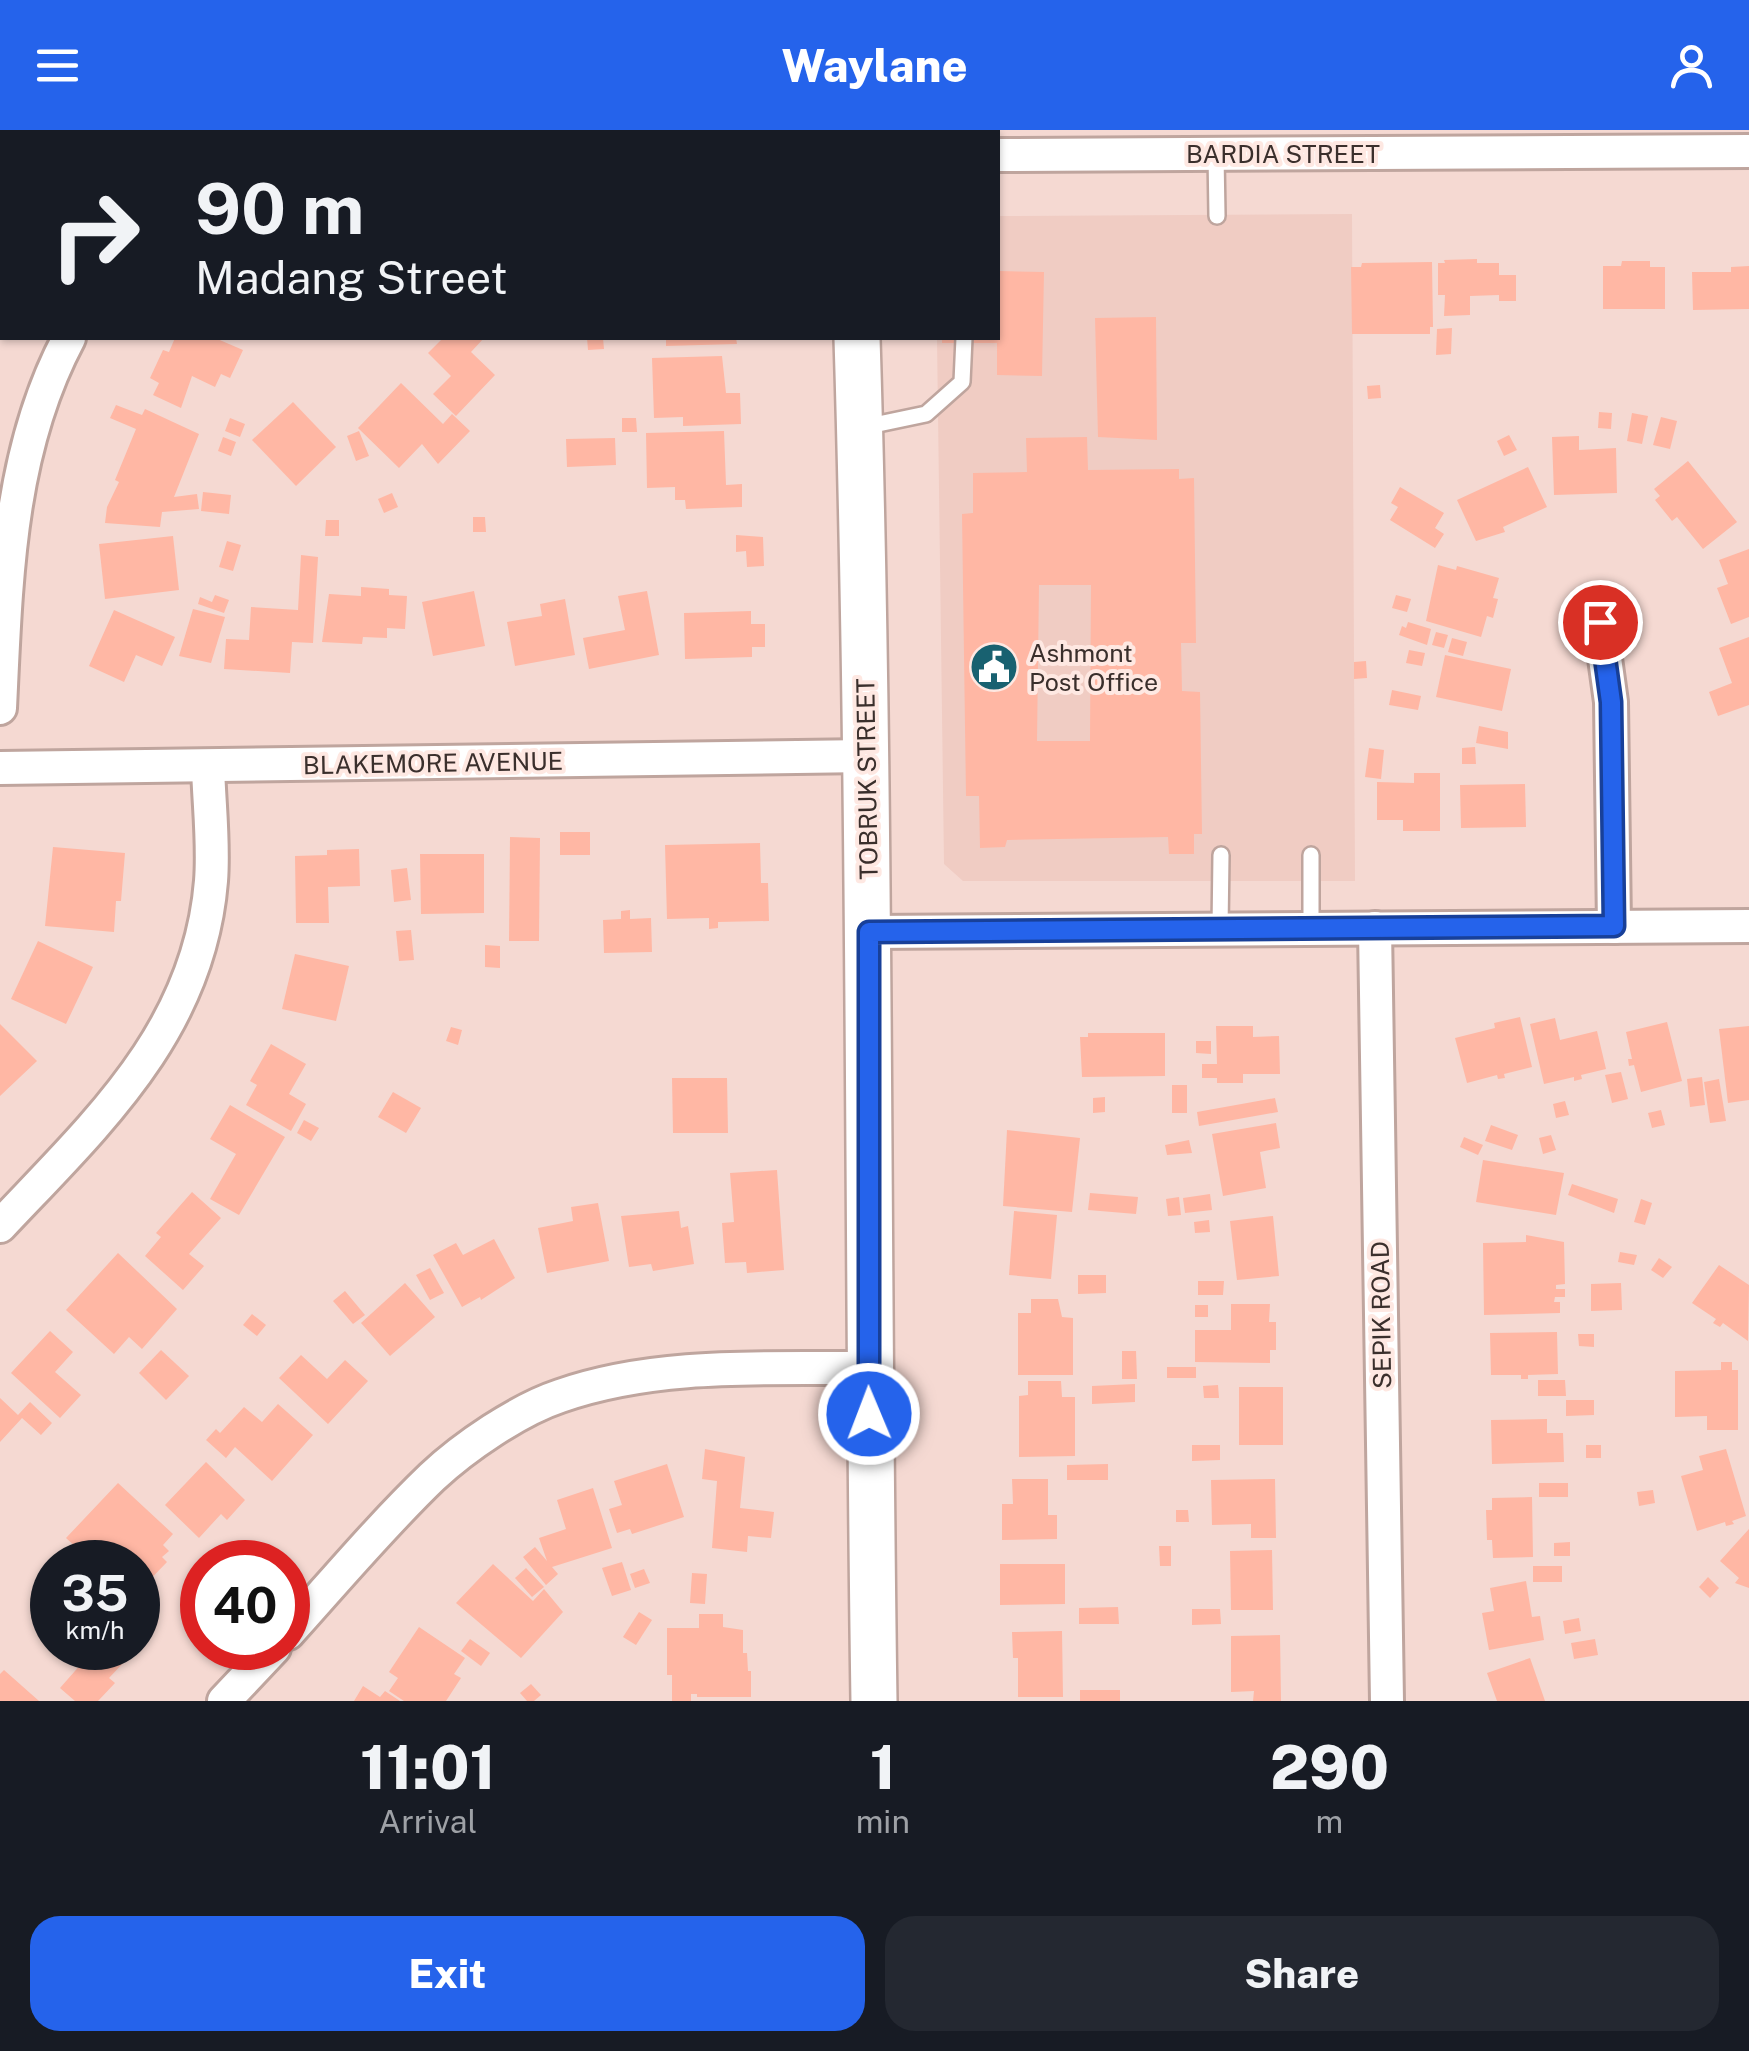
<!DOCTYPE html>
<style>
body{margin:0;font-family:"Public Sans",sans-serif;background:#242831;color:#f1f3f6;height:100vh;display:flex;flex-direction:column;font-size:38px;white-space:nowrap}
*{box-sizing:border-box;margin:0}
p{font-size:32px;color:#9ea1a6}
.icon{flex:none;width:55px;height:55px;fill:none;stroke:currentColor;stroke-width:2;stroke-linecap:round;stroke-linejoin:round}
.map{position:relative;height:1571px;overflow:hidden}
.drawer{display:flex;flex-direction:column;background:#171b24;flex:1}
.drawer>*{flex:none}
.banner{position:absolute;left:0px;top:0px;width:1000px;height:210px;box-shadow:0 2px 8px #0004;background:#171b24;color:#f1f3f6;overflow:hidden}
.speed{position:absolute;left:30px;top:1410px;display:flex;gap:20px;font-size:50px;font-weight:700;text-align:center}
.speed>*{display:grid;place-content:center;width:130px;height:130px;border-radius:50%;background:#171b24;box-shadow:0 2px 8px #0004;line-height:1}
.speed small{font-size:25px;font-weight:400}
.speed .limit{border:15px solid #d22;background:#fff;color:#111}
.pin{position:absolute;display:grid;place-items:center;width:85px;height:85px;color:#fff;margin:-42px;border:5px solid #fff;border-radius:50%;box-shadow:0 2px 10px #0007}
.me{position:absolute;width:110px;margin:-55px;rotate:359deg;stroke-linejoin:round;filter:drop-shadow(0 0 8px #0008)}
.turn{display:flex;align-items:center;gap:35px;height:210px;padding:0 30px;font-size:45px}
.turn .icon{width:130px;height:130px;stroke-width:2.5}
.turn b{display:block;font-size:70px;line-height:85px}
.eta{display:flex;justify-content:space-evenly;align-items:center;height:170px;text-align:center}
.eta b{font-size:60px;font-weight:800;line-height:70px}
.primary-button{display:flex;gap:20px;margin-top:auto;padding:20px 30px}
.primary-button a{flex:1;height:115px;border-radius:30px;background:#2563eb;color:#fff;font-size:40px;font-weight:800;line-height:115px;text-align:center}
.primary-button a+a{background:#242831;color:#f1f3f6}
header{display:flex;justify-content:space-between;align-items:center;height:130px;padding:0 30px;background:#2563eb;color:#fff;font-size:45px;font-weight:800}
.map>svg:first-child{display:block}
.built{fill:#f0ccc3}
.green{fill:#d8aa9e}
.building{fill:#ffb7a4;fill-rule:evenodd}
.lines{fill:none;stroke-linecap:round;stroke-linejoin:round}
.lane-casing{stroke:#bfa59e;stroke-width:20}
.street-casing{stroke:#bfa59e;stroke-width:38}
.secondary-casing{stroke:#bfa59e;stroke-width:50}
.lane{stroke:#fff;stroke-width:15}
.street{stroke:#fff;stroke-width:32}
.secondary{stroke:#fff;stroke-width:45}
.route-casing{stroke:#184099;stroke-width:25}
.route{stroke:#2563eb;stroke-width:18}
.labels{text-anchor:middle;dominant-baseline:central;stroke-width:8;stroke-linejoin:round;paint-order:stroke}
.street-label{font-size:25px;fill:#3a2f2c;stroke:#fee8e2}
.poi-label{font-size:25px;fill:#3a2f2c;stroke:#fee8e2;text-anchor:start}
</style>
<header><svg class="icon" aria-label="menu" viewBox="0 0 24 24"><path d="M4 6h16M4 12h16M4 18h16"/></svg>Waylane<svg class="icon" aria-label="person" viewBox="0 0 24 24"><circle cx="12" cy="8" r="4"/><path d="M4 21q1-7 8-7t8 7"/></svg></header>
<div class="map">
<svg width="1749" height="1571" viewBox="0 0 1749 1571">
<rect width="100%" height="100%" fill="#f5d9d2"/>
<path class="built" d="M1352,84L1355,751H963L944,734L937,208H998V86Z"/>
<path class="green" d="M0,0H121L2,2V149Z"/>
<g class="building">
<path d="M1477,129V133H1499V145H1516V171H1499V165L1470,166V185L1444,186L1445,165H1438V133H1445L1444,130Z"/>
<path d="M1622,131H1650V137H1665V179H1603V136H1621Z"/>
<path d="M1432,132L1433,197H1430V204H1352L1351,137H1361L1362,133Z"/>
<path d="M1749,136V179L1693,180L1692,142H1731V137Z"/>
<path d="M999,141L1044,142L1042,246L997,245V213H942V208H998Z"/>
<path d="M1156,187L1157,310L1098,307L1095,188Z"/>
<path d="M1452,198L1451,224L1436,225L1437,199Z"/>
<path d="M175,208H215L243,220L230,248L221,244L215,257L192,246L181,278L153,265L159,253L150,248L163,220L169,222Z"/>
<path d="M443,208H484L471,222L495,245L456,286L433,264L451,246L428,223Z"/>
<path d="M587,208H603L604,219L588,220Z"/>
<path d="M666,208H736L737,214L666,216Z"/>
<path d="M722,226L726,263H740L741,294L683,296V287L654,288L652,228Z"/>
<path d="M401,253L443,294L452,284L470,301L438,334L422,314L399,338L358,298Z"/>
<path d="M1380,255L1381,268L1368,269L1367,256Z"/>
<path d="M293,272L336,317L296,356L252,310Z"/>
<path d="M116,275L142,285L145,279L199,304L174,367L197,364L199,379L162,382L160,397L105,393L107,377L119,352L115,350L136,299L110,288Z"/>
<path d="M1599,282L1612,283L1611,299L1598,298Z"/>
<path d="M1632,283L1648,286L1642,314L1627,311Z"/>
<path d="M1661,287L1677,291L1670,319L1653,315Z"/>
<path d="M230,288L245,294L240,307L225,301Z"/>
<path d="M622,288H636L637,302H622Z"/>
<path d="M359,301L369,326L356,331L347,306Z"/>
<path d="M724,301L726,355L742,354V377L686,379L685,370H675V357L647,358L646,303Z"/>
<path d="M1509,305L1517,320L1504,326L1497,311Z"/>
<path d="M1579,306V320L1616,318L1617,363L1554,365L1552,307Z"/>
<path d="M223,307L236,312L231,326L218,321Z"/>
<path d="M1087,307L1088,340L1179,339V349L1194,348L1196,513H1181L1182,561L1200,562L1202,704H1194V724H1169L1168,707L1007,710L1005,717L980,718L979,666H966L962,384L973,383V343L1027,342L1026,308ZM1039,455H1091L1090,611H1037Z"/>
<path d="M615,308L616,335L567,337L566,309Z"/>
<path d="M1688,331L1737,392L1703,419L1677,387L1672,391L1655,370L1660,366L1654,359Z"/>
<path d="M1528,337L1547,377L1503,397L1505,402L1476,411L1457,370Z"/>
<path d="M1400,357L1444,383L1435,398L1444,404L1435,418L1390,390L1398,377L1391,373Z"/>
<path d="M203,362L231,365L229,384L201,381Z"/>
<path d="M392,363L398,377L384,383L378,369Z"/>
<path d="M473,387H485L486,402H473Z"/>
<path d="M326,390H339V406H325Z"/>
<path d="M736,405L763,407L764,436L747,437L746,421L736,422Z"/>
<path d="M173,406L179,460L105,469L99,414Z"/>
<path d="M227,411L241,415L233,441L219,437Z"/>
<path d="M1749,419V487L1731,494L1717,458L1728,454L1719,430Z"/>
<path d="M301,425L318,427L313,513L292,512L290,543L224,539L226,509L249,510L251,477L298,480Z"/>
<path d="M1438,435L1456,440L1457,436L1499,448L1493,468L1498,469L1493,488L1487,486L1481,507L1426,491Z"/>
<path d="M361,457L389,459V465L407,466L405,499L387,498V508L363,507L362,514L322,512L329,464L361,466Z"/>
<path d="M474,461L485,516L433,526L422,472Z"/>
<path d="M647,461L659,525L589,539L583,508L625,500L618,466Z"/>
<path d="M215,465L229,470L224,483L198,474L200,467L212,472Z"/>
<path d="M1396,465L1411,469L1407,482L1392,478Z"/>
<path d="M565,469L575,525L515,536L507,492L542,486L540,474Z"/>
<path d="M193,479L225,487L211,533L179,526Z"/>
<path d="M114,480L175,507L162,536L136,525L124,552L89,536Z"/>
<path d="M751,481V494H765V517H752V527L685,529L684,483Z"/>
<path d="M1408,492L1431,499L1427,515L1399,505L1402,496L1406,498Z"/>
<path d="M1436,502L1448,505L1444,518L1432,515Z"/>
<path d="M1749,507V575L1718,586L1709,562L1732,553L1719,518Z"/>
<path d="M1452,508L1467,512L1463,526L1448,522Z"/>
<path d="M1409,520L1425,523L1422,536L1406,533Z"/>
<path d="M1445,525L1511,539L1502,581L1436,567Z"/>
<path d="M1366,531L1367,548L1354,549V532Z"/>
<path d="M1392,560L1421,566L1418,580L1389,575Z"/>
<path d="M1479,596L1508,602V619L1476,613Z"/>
<path d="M1475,617L1476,634H1462V618Z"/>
<path d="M1369,618L1384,620L1381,649L1365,647Z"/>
<path d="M1414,643H1440V701H1403V690H1377V652L1414,653Z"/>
<path d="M1525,654L1526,697L1461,698L1460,655Z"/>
<rect x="560" y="702" width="30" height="23"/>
<path d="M510,707L540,708L539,811H509Z"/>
<path d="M760,713L761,753H768L769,791L718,792V798L709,799V788L667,789L665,715Z"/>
<path d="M53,717L125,723L121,771H116L114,802L45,796Z"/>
<path d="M359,719L360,756L328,757L329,793H296L295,726L327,725V720Z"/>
<path d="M420,724H484V783L421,784Z"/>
<path d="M407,738L411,770L394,772L391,740Z"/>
<path d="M630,780V789L651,788L652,822L604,823L603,790L621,789V781Z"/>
<path d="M411,800L414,830L399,831L396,801Z"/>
<path d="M38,811L93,837L66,894L11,869Z"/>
<path d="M485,815L500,816V838L485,837Z"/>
<path d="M295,824L349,836L336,891L282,879Z"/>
<path d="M1520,887L1532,937L1504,944L1505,948L1498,949L1497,945L1467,953L1455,908L1495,898L1494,893Z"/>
<path d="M1555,888L1560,910L1597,901L1606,939L1581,945L1582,949L1574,951V947L1544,954L1530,894Z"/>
<path d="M1667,892L1682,951L1641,962L1634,935L1629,936L1628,929H1632L1626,902Z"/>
<path d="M0,894L37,931L0,966Z"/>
<path d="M1216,896H1253V907L1279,906L1280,944H1243V953H1217V948H1202V934H1217Z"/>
<path d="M1749,896V970L1728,973L1719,899Z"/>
<path d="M451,897L462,900L458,915L446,911Z"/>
<path d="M1088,903H1165V946L1082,947L1080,907H1088Z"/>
<path d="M1196,911H1211V924L1196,923Z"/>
<path d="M271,914L306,934L289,964L306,974L291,1001L246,975L257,955L250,951Z"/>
<path d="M1621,942L1628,969L1612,973L1605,945Z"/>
<path d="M1702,947L1705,975L1690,977L1687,949Z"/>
<path d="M672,948H727L728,1003H673Z"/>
<path d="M1719,949L1726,991L1710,993L1704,952Z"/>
<rect x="1172" y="955" width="15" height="28"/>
<path d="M393,962L421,978L406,1003L378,987Z"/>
<path d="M1105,967V982L1093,983V968Z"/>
<path d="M1275,968L1278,982L1199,996L1197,982Z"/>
<path d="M1565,971L1569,985L1556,988L1553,974Z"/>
<path d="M230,975L285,1007L239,1085L210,1069L236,1024L210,1009Z"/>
<path d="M1661,980L1665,995L1652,998L1648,983Z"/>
<path d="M304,990L319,998L311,1011L297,1003Z"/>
<path d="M1276,993L1280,1018L1260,1022L1266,1058L1223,1066L1212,1004Z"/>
<path d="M1491,995L1518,1005L1512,1020L1485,1011Z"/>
<path d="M1007,1000L1080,1008L1072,1082L1003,1076Z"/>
<path d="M1551,1005L1556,1020L1543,1024L1539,1008Z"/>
<path d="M1464,1007L1483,1015L1478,1025L1460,1017Z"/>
<path d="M1189,1010L1192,1023L1167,1025L1165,1015Z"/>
<path d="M1483,1030L1564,1043L1556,1085L1476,1072Z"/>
<path d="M777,1040L784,1140L747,1143L746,1132L725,1133L722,1093L734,1092L730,1043Z"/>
<path d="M1572,1054L1618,1069L1614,1083L1568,1065Z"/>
<path d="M192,1062L221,1088L189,1124L204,1136L183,1160L145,1126L161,1107L156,1103Z"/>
<path d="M1090,1063L1138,1067L1136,1084L1088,1080Z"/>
<path d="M1210,1064L1212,1080L1185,1083L1183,1068Z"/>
<path d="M1179,1067L1181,1085L1168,1086L1166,1069Z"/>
<path d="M1641,1069L1652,1073L1645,1095L1634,1092Z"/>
<path d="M598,1073L609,1131L547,1143L538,1098L573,1091L571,1077Z"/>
<path d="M679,1081L681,1098L688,1096L694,1134L653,1141L651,1134L629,1137L621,1086Z"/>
<path d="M1014,1081L1057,1085L1051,1149L1009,1145Z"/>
<path d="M1273,1086L1279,1146L1237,1150L1230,1091Z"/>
<path d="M1209,1090L1210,1102L1195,1103L1194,1092Z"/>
<path d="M1526,1105L1564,1112L1565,1154L1556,1155V1159H1565V1167H1555L1554,1172H1560V1183L1484,1185L1483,1113L1526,1112Z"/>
<path d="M494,1109L515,1148L481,1170L480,1167L462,1177L433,1125L456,1113L463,1125Z"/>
<path d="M1620,1122L1637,1125L1634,1135L1618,1132Z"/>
<path d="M118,1123L177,1179L142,1219L129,1207L114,1224L66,1180Z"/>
<path d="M1659,1128L1672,1137L1663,1148L1651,1140Z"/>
<path d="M1719,1135L1749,1155L1748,1211L1723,1193L1720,1197L1713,1193L1716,1189L1692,1173Z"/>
<path d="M430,1138L444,1163L430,1170L416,1145Z"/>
<path d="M1078,1145H1106V1163L1078,1164Z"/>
<path d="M1198,1151H1224L1223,1165H1198Z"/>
<path d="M405,1153L435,1187L390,1226L361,1193Z"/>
<path d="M1621,1153L1622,1180L1591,1181V1154Z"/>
<path d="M345,1161L365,1185L353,1194L333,1171Z"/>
<path d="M1031,1169H1058L1062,1187L1073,1188V1245H1018V1183H1031Z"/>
<path d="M1231,1174H1270L1269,1192H1276V1220H1270V1233L1195,1232V1200H1231Z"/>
<rect x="1195" y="1175" width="13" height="12"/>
<path d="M252,1184L266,1195L257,1206L243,1195Z"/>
<path d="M50,1201L73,1222L55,1242L81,1265L60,1288L11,1243Z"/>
<path d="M1557,1202L1558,1244L1528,1245V1249H1521V1245H1491L1490,1203Z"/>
<path d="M1578,1204H1594V1217L1579,1216Z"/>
<path d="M161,1220L189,1246L166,1270L139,1243Z"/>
<path d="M1122,1221H1136L1137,1249H1122Z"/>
<path d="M301,1225L327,1249L345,1230L368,1251L328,1294L279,1248Z"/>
<path d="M1721,1232H1732V1240H1738V1300H1707V1286L1675,1287V1241L1721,1240Z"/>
<rect x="1167" y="1237" width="29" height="11"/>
<path d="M1538,1250H1565L1566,1266H1538Z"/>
<path d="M1028,1251H1061L1062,1267H1075V1326L1019,1327V1266L1028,1265Z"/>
<path d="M1135,1254V1272L1092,1274V1256Z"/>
<path d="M1218,1255L1219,1268H1204L1203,1256Z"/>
<rect x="1239" y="1257" width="44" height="58"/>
<path d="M0,1268L18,1285L30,1272L52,1293L41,1305L22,1288L0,1312Z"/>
<path d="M1566,1270H1594V1285L1566,1286Z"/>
<path d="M278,1274L313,1305L272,1351L235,1317L226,1328L206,1310L216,1299L220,1303L244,1277L262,1292Z"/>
<path d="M1547,1289V1303H1563L1564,1332L1492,1334L1491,1290Z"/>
<path d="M1192,1315H1220V1330L1192,1331Z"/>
<rect x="1586" y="1315" width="15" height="13"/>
<path d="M705,1319L745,1327L740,1378L774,1382L771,1408L748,1406L747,1422L712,1418L717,1351L702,1349Z"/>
<path d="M1726,1319L1746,1386L1732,1391L1734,1394L1726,1396L1725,1392L1697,1401L1681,1346L1703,1340L1699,1326Z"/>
<path d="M206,1332L245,1370L227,1390L221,1384L199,1408L165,1375Z"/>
<path d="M667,1334L684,1387L632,1404L630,1399L617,1403L609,1379L622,1375L614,1351Z"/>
<path d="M1108,1334V1350H1067V1335Z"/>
<path d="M1012,1349H1048V1385H1057V1409L1002,1410V1374H1013Z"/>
<path d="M1275,1349L1276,1408H1251V1394L1212,1395L1211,1350Z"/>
<path d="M118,1353L173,1404L163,1415L169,1421L162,1427L167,1432L138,1462V1432H92L66,1408Z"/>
<rect x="1539" y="1353" width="29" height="14"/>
<path d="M593,1358L612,1418L552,1437L558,1444L546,1455L523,1427L535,1417L547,1431L539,1408L566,1399L557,1370Z"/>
<path d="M1653,1360L1655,1373L1639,1376L1637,1362Z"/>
<path d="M1532,1367L1533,1427L1493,1428L1492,1410H1487L1486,1380H1492V1368Z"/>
<path d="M1176,1380H1188L1189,1392H1176Z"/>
<path d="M1749,1399V1458L1735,1453L1739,1448L1720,1431Z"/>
<path d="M1570,1412V1426H1554V1413Z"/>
<path d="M1159,1416H1171V1436H1160Z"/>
<path d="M1272,1420L1273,1480H1231L1230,1421Z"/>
<path d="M622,1432L631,1460L612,1466L602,1438Z"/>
<path d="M493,1434L533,1471L544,1459L563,1482L521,1528L456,1473Z"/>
<path d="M1000,1434H1065V1474L1000,1475Z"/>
<rect x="1533" y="1436" width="29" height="16"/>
<path d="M526,1438L544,1457L532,1467L515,1448Z"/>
<path d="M644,1439L650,1453L635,1458L630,1444Z"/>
<path d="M692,1443L707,1444L705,1474L690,1473Z"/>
<path d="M1708,1447L1719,1458L1710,1468L1699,1457Z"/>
<path d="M1526,1451L1532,1487L1540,1486L1544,1510L1489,1520L1482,1483L1494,1481L1490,1458Z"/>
<path d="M1118,1477L1119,1494H1079V1478Z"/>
<path d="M1192,1479H1220L1221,1494L1192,1495Z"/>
<path d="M639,1482L652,1490L636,1515L623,1507Z"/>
<path d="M699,1484H723V1497L743,1500V1523H747L748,1541H751V1567H697V1564H691V1571H672V1545H667V1498H699Z"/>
<path d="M1579,1488L1581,1501L1565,1504L1563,1491Z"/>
<path d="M419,1497L465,1528L454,1544L461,1548L446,1571H404L389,1561L398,1548L389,1542Z"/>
<path d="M1062,1501L1063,1567H1018V1528H1013L1012,1502Z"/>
<path d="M1280,1505L1281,1571H1253L1254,1561L1231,1562V1506Z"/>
<path d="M470,1509L490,1523L481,1536L461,1521Z"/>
<path d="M1595,1509L1598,1525L1574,1529L1571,1513Z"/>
<path d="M69,1518H110L125,1531L109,1548L115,1553L98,1571H75L60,1558L82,1533L67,1520Z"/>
<path d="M1530,1528L1545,1571H1497L1487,1543Z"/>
<path d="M4,1540L39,1571H0V1544Z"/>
<path d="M531,1554L541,1565L534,1571H527L520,1563Z"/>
<path d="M363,1556L380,1567L385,1561L400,1571H354Z"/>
<rect x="1080" y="1560" width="40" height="11"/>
</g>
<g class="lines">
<g class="lane-casing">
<g id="lane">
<path d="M1216,24L1217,86"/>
<path d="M864,297L926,284L962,252L964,208"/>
<path d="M1311,725V799"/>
<path d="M1220,799L1221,725"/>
</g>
</g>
<g class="street-casing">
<g id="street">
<path d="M178,2L179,0"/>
<path d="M998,25L1749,21"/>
<path d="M1600,492L1611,572L1614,797"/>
<path d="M0,578C6,452 8,322 69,208"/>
<path d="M0,638L867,626"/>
<path d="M1375,798L1387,1571"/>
<path d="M869,802L1749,796"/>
<path d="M0,1096C96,994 199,901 211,751C214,713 209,674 208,636"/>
<path d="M288,1503C335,1451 381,1396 432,1347C464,1317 518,1280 560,1266C657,1232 767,1239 868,1238"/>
<path d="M224,1571L274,1518"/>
</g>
</g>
<g class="secondary-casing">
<g id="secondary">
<path d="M850,0V2"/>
<path d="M857,208C871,662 867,1116 874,1571"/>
</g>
</g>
<use href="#lane" class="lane"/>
<use href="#street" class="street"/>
<use href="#secondary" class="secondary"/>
</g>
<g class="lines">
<g class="route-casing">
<path id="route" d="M869,1284V802L1614,796L1611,572L1600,492"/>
</g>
<use href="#route" class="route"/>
</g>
<defs>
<g id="civic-disc" transform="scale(2.5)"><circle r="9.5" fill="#186170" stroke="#fee8e2"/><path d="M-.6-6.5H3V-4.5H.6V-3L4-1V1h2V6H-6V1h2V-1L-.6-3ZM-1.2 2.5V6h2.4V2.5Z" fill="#fff"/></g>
</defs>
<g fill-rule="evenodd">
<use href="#civic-disc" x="994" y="537"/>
</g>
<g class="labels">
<g class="street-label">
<text x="1283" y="24">BARDIA STREET</text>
<text transform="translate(433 633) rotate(-1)">BLAKEMORE AVENUE</text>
<text transform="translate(867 649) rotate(-91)">TOBRUK STREET</text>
<text transform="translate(1381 1185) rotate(-91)">SEPIK ROAD</text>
</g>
<g class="poi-label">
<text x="1029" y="523">Ashmont<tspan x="1029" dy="29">Post Office</tspan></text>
</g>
</g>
</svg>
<div class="speed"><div>35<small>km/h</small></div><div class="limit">40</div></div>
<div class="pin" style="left:1600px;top:492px;background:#d93025"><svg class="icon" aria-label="arrive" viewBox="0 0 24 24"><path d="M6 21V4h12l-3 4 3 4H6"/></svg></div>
<svg class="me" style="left:869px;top:1284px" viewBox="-20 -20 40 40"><circle r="17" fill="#2563eb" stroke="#fff" stroke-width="3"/><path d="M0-11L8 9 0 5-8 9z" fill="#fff"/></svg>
<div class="banner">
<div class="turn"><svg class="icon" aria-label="right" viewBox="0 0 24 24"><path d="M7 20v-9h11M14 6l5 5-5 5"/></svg><div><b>90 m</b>Madang Street</div></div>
</div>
</div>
<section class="drawer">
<div class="eta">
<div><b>11:01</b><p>Arrival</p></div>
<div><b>1</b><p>min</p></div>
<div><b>290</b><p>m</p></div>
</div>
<div class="primary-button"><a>Exit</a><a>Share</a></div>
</section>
